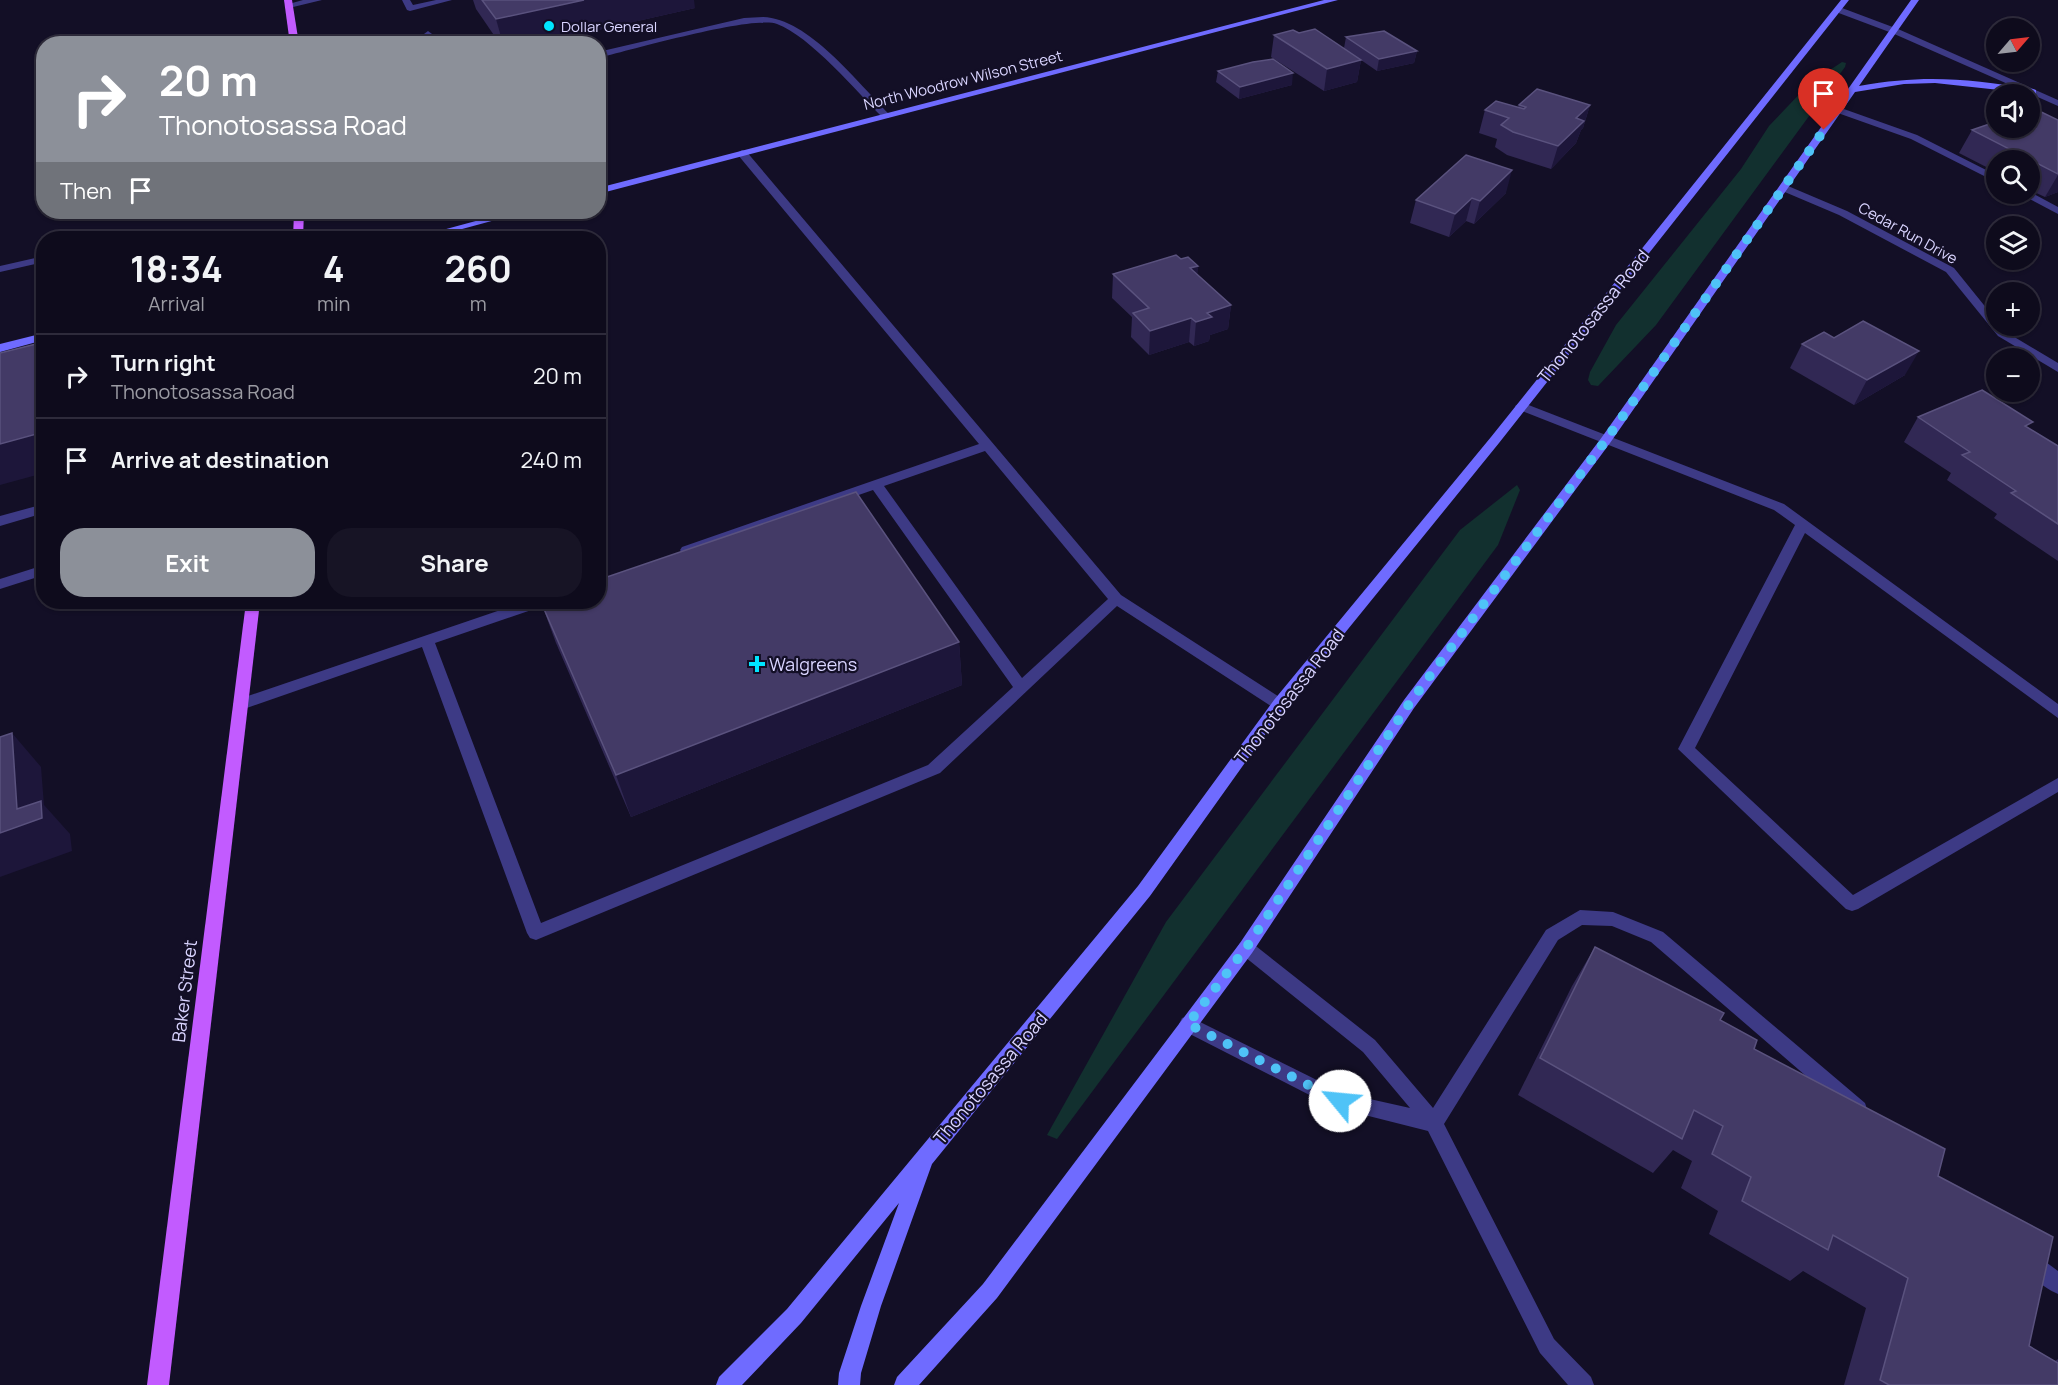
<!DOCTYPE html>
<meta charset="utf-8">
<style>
body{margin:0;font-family:Manrope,sans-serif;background:#171425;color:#f1f3f6;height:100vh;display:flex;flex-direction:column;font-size:22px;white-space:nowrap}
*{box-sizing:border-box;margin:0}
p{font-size:20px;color:#9b9ba3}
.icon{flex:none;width:33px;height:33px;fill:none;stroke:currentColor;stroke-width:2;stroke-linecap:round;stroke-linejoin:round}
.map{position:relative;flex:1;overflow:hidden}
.details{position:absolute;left:36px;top:231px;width:570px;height:378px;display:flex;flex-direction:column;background:#0e0b1c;border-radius:24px;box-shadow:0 2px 4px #0004,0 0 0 2px #2e2b3b}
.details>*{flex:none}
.banner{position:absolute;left:36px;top:36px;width:570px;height:183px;border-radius:24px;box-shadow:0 2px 4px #0004,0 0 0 2px #2e2b3b;background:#8c9099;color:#fff;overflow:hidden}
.needle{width:39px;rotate:62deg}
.fabs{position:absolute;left:1986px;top:18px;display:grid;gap:12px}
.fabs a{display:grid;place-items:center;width:54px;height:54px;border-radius:50%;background:#0e0b1c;box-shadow:0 2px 4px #0004,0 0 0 2px #2e2b3b;font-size:30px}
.pin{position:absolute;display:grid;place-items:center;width:51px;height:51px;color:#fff;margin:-62px -26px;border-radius:50% 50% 50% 0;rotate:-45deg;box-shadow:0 0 6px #0007}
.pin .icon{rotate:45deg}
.me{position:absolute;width:66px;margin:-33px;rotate:298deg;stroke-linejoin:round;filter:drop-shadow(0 0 4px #0008)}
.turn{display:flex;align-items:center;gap:21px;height:126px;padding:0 24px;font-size:27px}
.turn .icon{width:78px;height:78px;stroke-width:2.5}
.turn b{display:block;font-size:42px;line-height:51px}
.then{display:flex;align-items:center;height:57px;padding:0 24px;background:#0003;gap:12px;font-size:22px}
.eta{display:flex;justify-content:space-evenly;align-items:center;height:102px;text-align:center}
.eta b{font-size:36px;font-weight:700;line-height:42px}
.action{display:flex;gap:12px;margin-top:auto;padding:12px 24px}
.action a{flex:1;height:69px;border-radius:24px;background:#8c9099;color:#fff;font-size:24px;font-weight:700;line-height:69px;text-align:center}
.action a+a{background:#171425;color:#f1f3f6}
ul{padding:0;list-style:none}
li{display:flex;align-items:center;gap:18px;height:84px;padding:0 24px;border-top:2px solid #2e2b3b}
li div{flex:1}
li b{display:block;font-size:22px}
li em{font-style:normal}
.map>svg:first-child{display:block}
.green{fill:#12302f}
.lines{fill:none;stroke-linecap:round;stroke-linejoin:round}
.lane{fill:#3d3a85;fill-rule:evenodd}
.street{fill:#3d3a85;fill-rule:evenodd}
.secondary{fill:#6f6bff;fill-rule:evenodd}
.primary{fill:#c25bff;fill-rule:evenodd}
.wall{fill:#312854}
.shaded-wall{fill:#1d163a}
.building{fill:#433a66;stroke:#5a527e;stroke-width:1.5}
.route{stroke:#4fc3f7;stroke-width:10;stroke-dasharray:0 18}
.poi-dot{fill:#00e5ff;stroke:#130f26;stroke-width:2}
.labels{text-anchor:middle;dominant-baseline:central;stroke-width:4.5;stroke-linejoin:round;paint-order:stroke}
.far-poi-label{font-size:15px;fill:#d9d4ff;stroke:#130f26;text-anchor:start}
.far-street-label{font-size:15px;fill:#d9d4ff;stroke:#130f26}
.street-label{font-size:18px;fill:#d9d4ff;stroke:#130f26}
.poi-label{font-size:18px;fill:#d9d4ff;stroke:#130f26;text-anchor:start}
</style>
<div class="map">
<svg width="2058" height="1385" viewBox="0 0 2058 1385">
<rect width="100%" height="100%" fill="#130f26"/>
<g class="green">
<path d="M1842,62L1846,63L1845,67L1656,325L1598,386L1591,385L1588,380L1590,372L1616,325L1741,169L1769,126L1809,84Z"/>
<path d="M1517,485L1520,490L1498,545L1057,1139L1047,1135L1166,922L1460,530Z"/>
</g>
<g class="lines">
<g class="lane">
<path d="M303,0H322L289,8L285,5Z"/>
<path d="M402,0H410L413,5L436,0H452L410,11L407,10Z"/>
<path d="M763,17C808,18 858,83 889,114V118H883C857,92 810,36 777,24C753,15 631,50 598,58V52L744,18Z"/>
<path d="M428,31L432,34L436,44H427L424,34Z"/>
<path d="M1835,108H1841L1917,135L1996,175V182L1911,139L1835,112Z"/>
<path d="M742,150L746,151L1121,595L1284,700L1287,704L1284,708H1274L1117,606L940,773L536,940L530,938L527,933L422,647L241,710L236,708L233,704L236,700L524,602H545L543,606L435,643L541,923L928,765L1013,687L873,490L692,553H682L680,550L682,547L979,444L738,155L737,153ZM985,451L1108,599L1022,678L884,486Z"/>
<path d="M2030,192L2058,207V214L2020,194Z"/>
<path d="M130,235H139L144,238H125Z"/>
<path d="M44,256V262L0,272V266Z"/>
<path d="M1521,402L1784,504L2058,704V718L1805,533L1695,748L1853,895L2058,778V792L1858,909L1852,911L1846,909L1678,749L1795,525L1774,510L1517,409L1515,406Z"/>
<path d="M44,504V513L0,526V516Z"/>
<path d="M44,565V575L0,589V579Z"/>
<path d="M1580,910L1613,912L1663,932L1865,1103L1867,1109L1865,1115L1858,1118L1851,1115L1651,942L1612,926L1582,925L1558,940L1444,1124L1554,1339L1591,1377L1594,1385H1568L1540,1353L1428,1131L1333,1107L1182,1030L1179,1024L1182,1018L1188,1016L1343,1093L1410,1108L1363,1052L1240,953L1237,948L1240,943L1246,940L1252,943L1375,1040L1433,1108L1546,930Z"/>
<path d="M2031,1251L2058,1271V1294C2045,1289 2026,1274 2021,1261L2024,1254Z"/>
</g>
<g class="street">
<path d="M1836,8H1842L1898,29L2058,100V106L1892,33L1836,12Z"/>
<path d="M1780,186H1788L1847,211L1954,268L1996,320V326H2001L2006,332L2058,363V372L1998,336L1946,272L1839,215L1780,190Z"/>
</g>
<g class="secondary">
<path d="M1324,0H1338L598,194V188Z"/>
<path d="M1841,0H1849L1499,443L1284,708L1150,896L932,1164L881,1306L861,1373L860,1385H838L839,1373L861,1306L899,1203L801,1323L742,1385H716L719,1377L787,1309L1138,886L1274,700L1491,437Z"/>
<path d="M1911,0H1919L1859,86C1926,74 1967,79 2033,89L2036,90V94L1935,83L1904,84L1855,92L1610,443L1414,708L1252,953L997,1298L919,1385H894L897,1377L983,1284L1240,943L1404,700L1602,437Z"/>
<path d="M509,212H525L429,238H413Z"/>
<path d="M44,333V340L0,352V344Z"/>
</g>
<g class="primary">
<path d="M284,0H292L299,44H290Z"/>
<path d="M294,212H304L303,238H293Z"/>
<path d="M246,602H260L169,1385H147Z"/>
</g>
</g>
<g class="wall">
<path d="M473,0H482L695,8L536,44H500L476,9Z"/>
<path d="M1299,33L1344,48L1346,37L1417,51L1414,63L1377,71L1361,60L1357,82L1324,91L1271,57L1274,35Z"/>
<path d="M1218,71L1292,85L1239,99L1216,82Z"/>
<path d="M1519,105H1590L1583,128L1581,130L1576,143L1551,169L1507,155L1495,147L1497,139L1479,133L1485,110L1518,108Z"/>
<path d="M2030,111L2058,120V192L2045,197L2030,190V160H1996V172L1959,153L1972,130L2006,128H2030Z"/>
<path d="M1506,193L1474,224L1466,221L1449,237L1410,223L1416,200Z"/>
<path d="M1181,259L1198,266L1197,274L1231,305L1228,329L1210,335L1209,341L1194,346L1189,342L1149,355L1131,337L1132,317L1112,298L1113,274Z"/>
<path d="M1834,338L1905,375L1854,405L1790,368L1802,344Z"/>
<path d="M1918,417L2029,428L2058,446V561L1994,518L1997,514L1947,480L1951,473L1904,442Z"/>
<path d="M541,602L959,642L962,685L631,817L556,643Z"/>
<path d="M1595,947L1720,1020L1754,1049L1938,1176L2029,1346L2055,1361L2058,1359V1385H1844L1866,1308L1803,1271L1790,1281L1709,1234L1718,1211L1681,1188L1692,1161L1673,1150L1653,1173L1518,1095L1572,986Z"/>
</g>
<g class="shaded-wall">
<path d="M584,0H694L695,8L536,44H503L496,19Z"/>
<path d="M1417,51L1414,63L1377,71L1379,59Z"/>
<path d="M1361,60L1357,82L1324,91L1327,69Z"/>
<path d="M1293,73L1292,85L1239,99L1240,87Z"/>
<path d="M1590,105L1583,128L1581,130L1576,143L1551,169L1558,146L1576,118Z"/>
<path d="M1512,170L1506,193L1474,224L1480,201Z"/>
<path d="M2058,175V192L2045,197Z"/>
<path d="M1472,198L1466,221L1449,237L1455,214Z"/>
<path d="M1198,266L1196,290L1190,268Z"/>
<path d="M1231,305L1228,329L1210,335L1209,341L1194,346L1196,322L1207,313Z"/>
<path d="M1191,318L1189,342L1149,355L1150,331Z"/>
<path d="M1919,351L1905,375L1854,405L1867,380Z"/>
<path d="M44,432V473L0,485V444Z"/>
<path d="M959,642L962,685L631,817L616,775Z"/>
<path d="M12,733L41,767L44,805L70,834L72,851L0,877V833L17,809Z"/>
</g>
<g class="building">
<path d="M482,0H584L496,19Z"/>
<path d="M1315,29L1361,60L1327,69L1274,35L1293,30L1299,33Z"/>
<path d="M1384,31L1417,51L1379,59L1346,37Z"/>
<path d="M1273,59L1293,73L1240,87L1218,71L1253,62Z"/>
<path d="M1537,89L1590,105L1576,118L1584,121L1558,146L1513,132L1501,125L1509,118L1485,110L1496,101L1524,109L1526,107L1519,105Z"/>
<path d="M2035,109L2058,120V174L1972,130L1995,122L1996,123V128H2005L2018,134L2035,128L2030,125V111Z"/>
<path d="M1466,155L1512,170L1480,201L1472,198L1455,214L1416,200Z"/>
<path d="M1176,255L1181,259L1188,257L1198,266L1190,268L1231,305L1207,313L1212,317L1196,322L1191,318L1150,331L1133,313L1149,308L1113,274Z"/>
<path d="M1863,321L1919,351L1867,380L1802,344L1824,332L1834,338Z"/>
<path d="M44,342V432L0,444V353Z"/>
<path d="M1982,390L2033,422L2025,426L2058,446V524L2011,493L2016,491L1962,455L1970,452L1918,417Z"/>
<path d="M856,492L959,642L616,775L541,602H598V580Z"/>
<path d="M12,733L17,809L41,801L42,818L0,833V737Z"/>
<path d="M1595,947L1724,1013L1720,1020L1757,1040L1754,1049L1945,1149L1938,1176L2053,1237L2029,1346L2058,1363V1385H1889L1880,1380L1908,1278L1833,1235L1828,1250L1742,1201L1751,1177L1712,1154L1723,1126L1694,1110L1682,1139L1540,1058Z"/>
</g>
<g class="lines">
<path class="route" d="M1340,1101L1188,1024L1246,948L1409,704L1606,440L1824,130"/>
</g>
<g class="poi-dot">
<circle cx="549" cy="26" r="6"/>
<path d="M754 655h6v6h6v6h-6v6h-6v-6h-6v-6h6z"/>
</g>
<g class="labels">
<g class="far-poi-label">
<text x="561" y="26">Dollar General</text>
</g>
<g class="far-street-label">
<text transform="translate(963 80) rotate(-14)">North Woodrow Wilson Street</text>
<text transform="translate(1908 233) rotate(29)">Cedar Run Drive</text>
</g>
<g class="street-label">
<text transform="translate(1593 316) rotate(-51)">Thonotosassa Road</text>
<text transform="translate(1289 696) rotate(-52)">Thonotosassa Road</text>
<text transform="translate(184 991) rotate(-83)">Baker Street</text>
<text transform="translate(990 1078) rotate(-50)">Thonotosassa Road</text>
</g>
<g class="poi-label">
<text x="769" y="664">Walgreens</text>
</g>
</g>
</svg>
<div class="fabs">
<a><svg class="needle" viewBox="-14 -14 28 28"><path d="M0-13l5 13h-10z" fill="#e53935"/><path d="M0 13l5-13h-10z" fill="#9b9ba3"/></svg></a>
<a><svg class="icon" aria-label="sound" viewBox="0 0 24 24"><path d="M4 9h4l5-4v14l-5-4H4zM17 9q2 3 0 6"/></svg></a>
<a><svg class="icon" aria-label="search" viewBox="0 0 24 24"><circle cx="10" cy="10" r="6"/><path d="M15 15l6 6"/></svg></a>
<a><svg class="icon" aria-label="layers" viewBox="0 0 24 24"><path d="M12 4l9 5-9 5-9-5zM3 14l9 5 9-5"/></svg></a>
<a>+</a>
<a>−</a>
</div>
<div class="pin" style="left:1824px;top:130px;background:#d93025"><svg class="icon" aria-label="arrive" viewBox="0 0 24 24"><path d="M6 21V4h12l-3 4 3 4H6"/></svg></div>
<svg class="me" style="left:1340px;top:1101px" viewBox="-20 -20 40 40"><circle r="19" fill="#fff"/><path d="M0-13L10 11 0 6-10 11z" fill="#4fc3f7"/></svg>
<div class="banner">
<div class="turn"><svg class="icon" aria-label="right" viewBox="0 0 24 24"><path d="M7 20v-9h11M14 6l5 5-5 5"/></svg><div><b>20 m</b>Thonotosassa Road</div></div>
<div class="then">Then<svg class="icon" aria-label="arrive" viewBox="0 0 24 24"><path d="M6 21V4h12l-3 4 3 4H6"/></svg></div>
</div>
<section class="details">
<div class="eta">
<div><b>18:34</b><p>Arrival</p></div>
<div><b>4</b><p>min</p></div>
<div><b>260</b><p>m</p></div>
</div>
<ul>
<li><svg class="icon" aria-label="right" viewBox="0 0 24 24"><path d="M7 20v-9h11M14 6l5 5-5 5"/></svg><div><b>Turn right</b><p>Thonotosassa Road</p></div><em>20 m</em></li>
<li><svg class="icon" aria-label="arrive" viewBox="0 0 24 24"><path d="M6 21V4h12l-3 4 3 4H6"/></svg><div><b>Arrive at destination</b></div><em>240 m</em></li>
</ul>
<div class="action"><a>Exit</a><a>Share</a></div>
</section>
</div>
